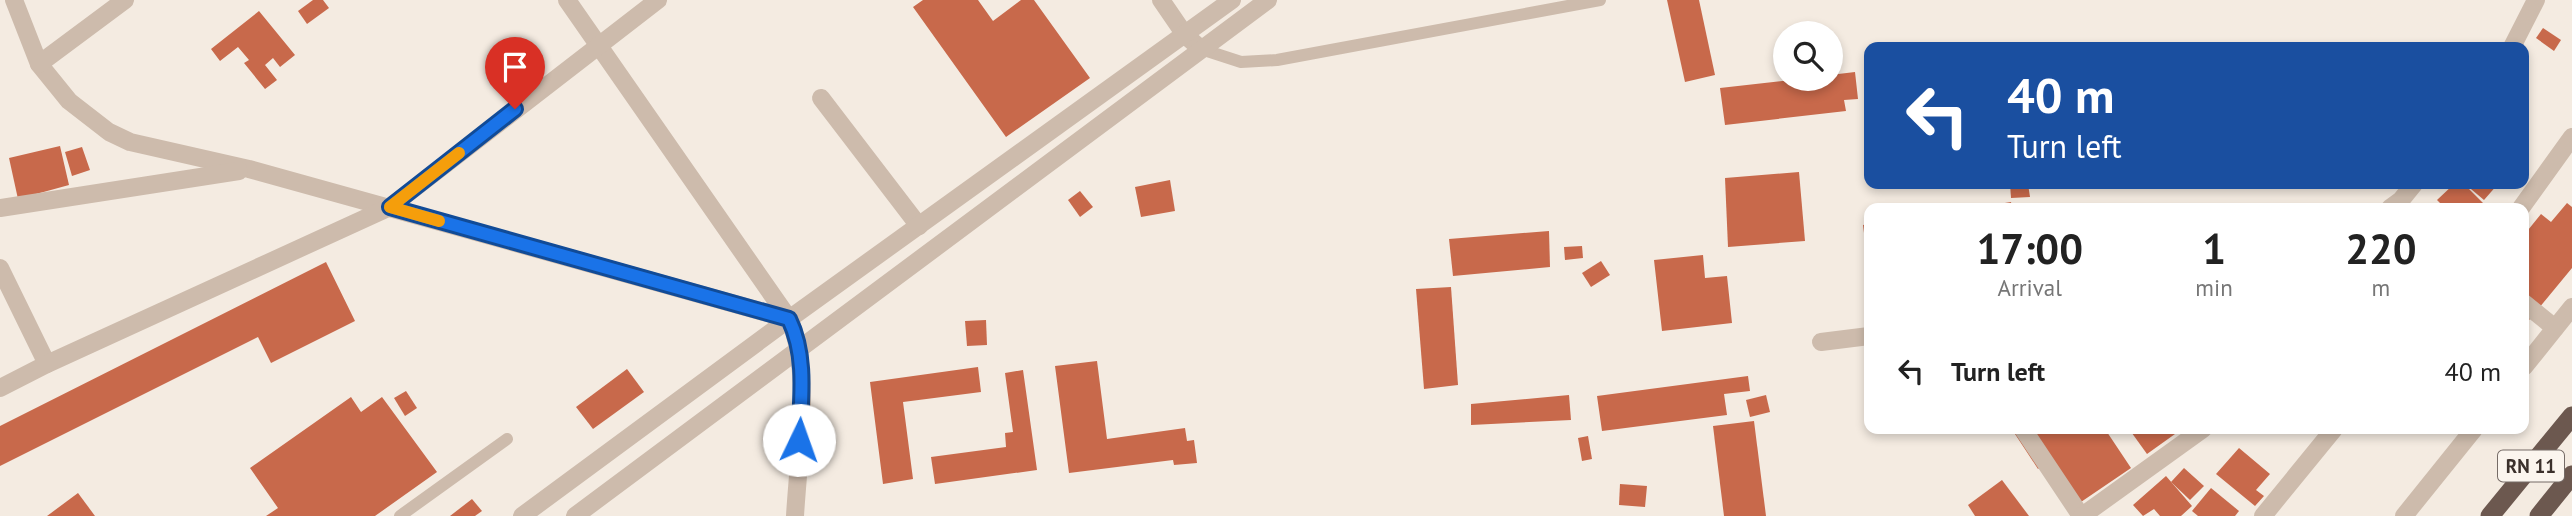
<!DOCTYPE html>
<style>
body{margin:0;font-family:"PT Sans",sans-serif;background:#f6f6f6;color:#222;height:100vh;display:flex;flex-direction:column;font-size:26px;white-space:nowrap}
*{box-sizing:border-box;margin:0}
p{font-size:23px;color:#767676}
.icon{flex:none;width:38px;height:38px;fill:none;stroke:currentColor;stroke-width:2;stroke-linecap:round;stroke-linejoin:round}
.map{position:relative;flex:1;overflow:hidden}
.details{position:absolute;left:1864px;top:203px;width:665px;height:231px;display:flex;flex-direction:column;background:#fff;border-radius:14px;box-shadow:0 4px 10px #0003}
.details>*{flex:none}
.banner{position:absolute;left:1864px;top:42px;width:665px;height:147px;border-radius:14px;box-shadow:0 4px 10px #0003;background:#1a4fa0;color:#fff;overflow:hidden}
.controls{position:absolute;left:1773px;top:21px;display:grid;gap:14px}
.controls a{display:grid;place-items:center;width:70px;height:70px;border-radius:50%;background:#fff;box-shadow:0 4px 10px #0003;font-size:35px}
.pin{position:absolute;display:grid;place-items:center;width:60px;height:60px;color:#fff;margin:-72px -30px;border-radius:50% 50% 50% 0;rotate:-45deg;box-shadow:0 0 7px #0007}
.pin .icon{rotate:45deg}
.me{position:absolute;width:77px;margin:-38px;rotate:3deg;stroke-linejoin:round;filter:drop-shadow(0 0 5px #0008)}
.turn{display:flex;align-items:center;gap:24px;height:147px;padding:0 28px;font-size:32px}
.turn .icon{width:91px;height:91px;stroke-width:2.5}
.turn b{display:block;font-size:49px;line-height:60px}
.eta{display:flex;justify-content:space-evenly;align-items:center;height:119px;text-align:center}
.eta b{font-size:42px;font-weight:700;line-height:49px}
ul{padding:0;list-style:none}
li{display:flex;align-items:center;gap:21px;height:98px;padding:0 28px}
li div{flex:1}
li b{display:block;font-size:26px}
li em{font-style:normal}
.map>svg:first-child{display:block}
.building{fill:#c8694b}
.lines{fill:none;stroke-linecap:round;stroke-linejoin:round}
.service{stroke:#cdbbac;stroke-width:12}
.minor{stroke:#cdbbac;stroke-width:18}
.tertiary{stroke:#cdbbac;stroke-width:18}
.trunk{stroke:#6c584f;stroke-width:19}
.route-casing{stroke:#114b97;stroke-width:18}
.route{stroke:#1a73e8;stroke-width:12}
.slow{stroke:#f59e0b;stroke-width:12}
.labels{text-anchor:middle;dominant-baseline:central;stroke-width:5;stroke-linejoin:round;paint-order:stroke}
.shield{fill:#fbf5ee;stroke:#756b66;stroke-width:2}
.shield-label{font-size:19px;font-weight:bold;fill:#3b302b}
</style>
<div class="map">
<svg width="2572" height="516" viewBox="0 0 2572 516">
<rect width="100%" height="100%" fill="#f4ebe1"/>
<g class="building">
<path d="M313,0H323L329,8L307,24L298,11Z"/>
<path d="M923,0H978L993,21L1021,0H1034L1090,78L1006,137L913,7Z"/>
<path d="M1667,0H1699L1715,75L1685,82Z"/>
<path d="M259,11L295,55L280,67L273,58L265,65L277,80L265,89L244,63L249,60L238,47L220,61L211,49Z"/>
<path d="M2543,28L2561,40L2554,51L2536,38Z"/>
<path d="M1855,72L1858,99L1844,100L1846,111L1725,125L1720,88L1800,79H1830V75Z"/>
<path d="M60,146L69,185L18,199L9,158Z"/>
<path d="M82,147L90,170L72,176L65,152Z"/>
<path d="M1799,172L1805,241L1728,247L1725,178Z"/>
<path d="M1170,180L1175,211L1141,217L1135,187Z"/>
<path d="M2010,184H2028L2030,197L2011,198Z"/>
<path d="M2454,184H2464L2488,208H2445L2437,200Z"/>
<path d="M2465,184H2498L2484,200Z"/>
<path d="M1080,191L1093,207L1080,217L1068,200Z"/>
<path d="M2011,202L2012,208H1980V207Z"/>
<path d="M2567,203L2572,207V268L2529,320L2524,316V235L2541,214L2551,222Z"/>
<path d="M1869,224V256H1867L1863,225Z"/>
<path d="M1549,231L1550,267L1453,276L1449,239Z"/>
<path d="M1582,246L1583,258L1565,260L1564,247Z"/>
<path d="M1703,255L1705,278L1727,276L1732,323L1662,331L1654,260Z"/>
<path d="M1601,261L1610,275L1591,287L1582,273Z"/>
<path d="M326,262L355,321L271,363L258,337L0,466V426Z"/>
<path d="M1451,287L1458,385L1424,389L1416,289Z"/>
<path d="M986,320L987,345L967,346L965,321Z"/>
<path d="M1097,361L1107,439L1185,428L1187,441L1194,440L1197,463L1174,465L1173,460L1069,473L1055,366Z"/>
<path d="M978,367L981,392L903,402L913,479L883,484L870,382Z"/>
<path d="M627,369L644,392L593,429L576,407Z"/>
<path d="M1023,370L1037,470L935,484L931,457L1006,447L1005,433L1013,432L1005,373Z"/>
<path d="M1748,376L1750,391L1724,394L1727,415L1602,431L1597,396Z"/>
<path d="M406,391L417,408L405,416L394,398Z"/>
<path d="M1569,395L1571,420L1471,425V404Z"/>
<path d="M1766,395L1770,412L1750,417L1746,400Z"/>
<path d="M351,397L361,412L382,397L437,472L375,516H266L278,508L250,468Z"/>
<path d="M1754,421L1766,516H1724L1713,426Z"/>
<path d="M2017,429H2105L2131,468L2078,504L2049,461L2038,469L2015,434L2019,432Z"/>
<path d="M2129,429H2182L2147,454Z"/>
<path d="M1588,436L1592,459L1582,461L1578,438Z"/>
<path d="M2239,448L2270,474L2256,490L2264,496L2255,506L2216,474Z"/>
<path d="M2184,468L2204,486L2190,500L2171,482Z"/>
<path d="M2166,476L2192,506L2181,516H2160L2154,509L2143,516L2133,505Z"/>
<path d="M2002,480L2029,516H1975L1968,505Z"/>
<path d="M1620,484L1647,486L1645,507L1619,505Z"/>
<path d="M2211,488L2239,511L2235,516H2198L2192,511Z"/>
<path d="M78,493L95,516H47Z"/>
<path d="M472,499L482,511L475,516H450Z"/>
</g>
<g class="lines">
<g class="service">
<path d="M1201,49L1241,62L1277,60L1600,0"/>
<path d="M400,516L507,439"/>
</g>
<g class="minor">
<path d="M14,0L39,64L69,101L109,132L130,142L249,169L789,319"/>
<path d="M567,0L789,319C812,367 798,462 795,516"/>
<path d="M1161,0L1185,35L1201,49"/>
<path d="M2512,47L2536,0"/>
<path d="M39,64L125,0"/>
<path d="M821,98L919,226"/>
<path d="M0,208L239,171"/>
<path d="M2390,208L2401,200L2414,184"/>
<path d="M2521,208L2572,137"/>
<path d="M0,268L47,364"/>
<path d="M2524,303L2555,328"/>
<path d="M1821,342L1869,336"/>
<path d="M2524,367L2572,307"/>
<path d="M0,388L47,364L390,207L658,0"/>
<path d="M2023,429L2081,516"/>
<path d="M2082,516L2203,429"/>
<path d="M2263,516L2334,429"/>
<path d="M2404,516L2474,429"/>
</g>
<g class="tertiary">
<path d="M522,516L789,319L1232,0"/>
<path d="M575,516L1268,0"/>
</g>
<g class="trunk">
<path d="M2490,516L2572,416"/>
<path d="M2539,516L2572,475"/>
</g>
</g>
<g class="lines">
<g class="route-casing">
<path id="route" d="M515,109L390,207L789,319C807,356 801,399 799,440"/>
</g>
<use href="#route" class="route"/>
<path class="slow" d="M439,221L390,207L459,153"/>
</g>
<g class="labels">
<rect class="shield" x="2498" y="450.5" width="66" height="31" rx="5"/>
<g class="shield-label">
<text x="2531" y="466">RN 11</text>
</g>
</g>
</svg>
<div class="controls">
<a><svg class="icon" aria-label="search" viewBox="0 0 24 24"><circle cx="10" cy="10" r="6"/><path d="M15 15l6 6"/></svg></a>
</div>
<div class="pin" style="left:515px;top:109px;background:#d93025"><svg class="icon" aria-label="arrive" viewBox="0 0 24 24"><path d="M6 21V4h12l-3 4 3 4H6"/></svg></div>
<svg class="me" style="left:799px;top:440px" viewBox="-20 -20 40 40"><circle r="19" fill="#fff"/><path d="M0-13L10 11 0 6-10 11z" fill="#1a73e8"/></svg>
<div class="banner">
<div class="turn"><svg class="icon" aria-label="left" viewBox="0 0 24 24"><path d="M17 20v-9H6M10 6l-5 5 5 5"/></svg><div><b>40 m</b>Turn left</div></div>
</div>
<section class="details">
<div class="eta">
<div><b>17:00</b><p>Arrival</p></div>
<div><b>1</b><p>min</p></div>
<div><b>220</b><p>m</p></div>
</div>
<ul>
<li><svg class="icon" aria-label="left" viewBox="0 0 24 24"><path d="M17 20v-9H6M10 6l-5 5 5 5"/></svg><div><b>Turn left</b></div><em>40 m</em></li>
</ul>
</section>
</div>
